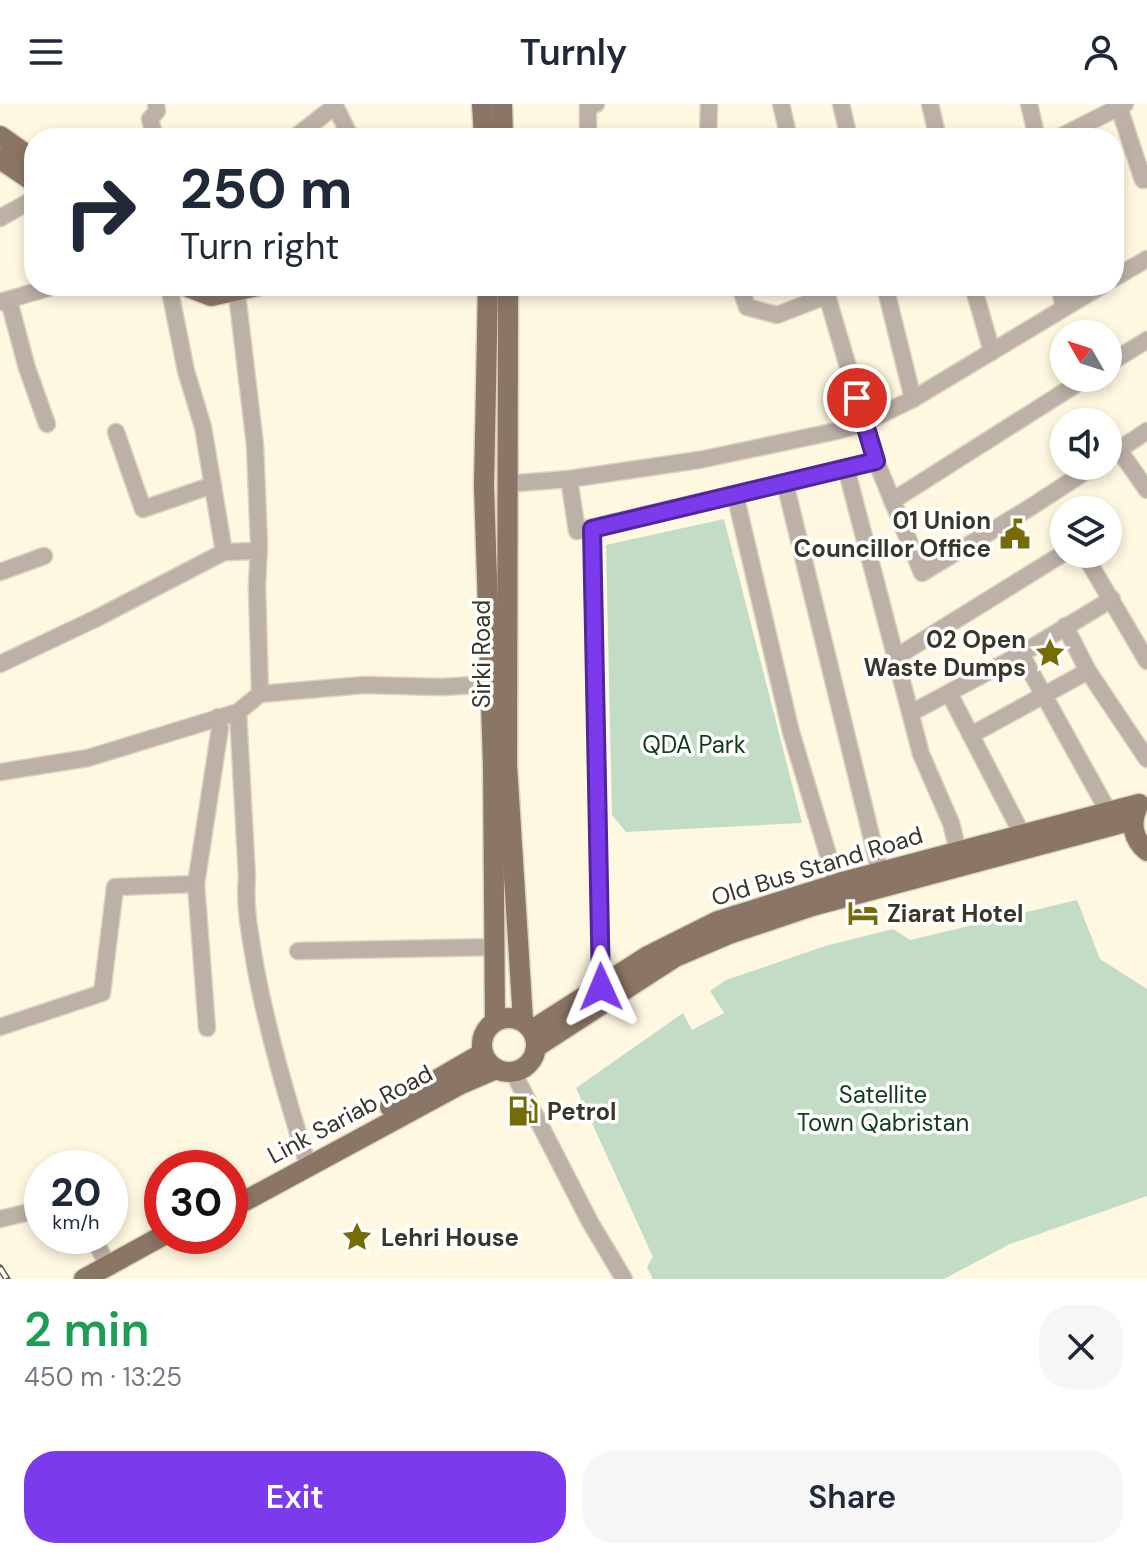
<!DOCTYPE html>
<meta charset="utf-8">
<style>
body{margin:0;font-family:"DM Sans",sans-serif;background:#f6f6f7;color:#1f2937;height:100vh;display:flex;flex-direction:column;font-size:30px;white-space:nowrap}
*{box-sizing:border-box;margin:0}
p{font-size:26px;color:#747a83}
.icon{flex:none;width:44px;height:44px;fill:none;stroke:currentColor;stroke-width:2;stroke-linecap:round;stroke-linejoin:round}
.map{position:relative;height:1175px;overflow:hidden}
.panel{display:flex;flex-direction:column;background:#fff;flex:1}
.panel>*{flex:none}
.hud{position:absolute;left:24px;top:24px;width:1100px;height:168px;border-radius:32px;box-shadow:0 4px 12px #0003;background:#fff;color:#1f2937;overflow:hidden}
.needle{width:52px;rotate:309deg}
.tools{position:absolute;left:1050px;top:216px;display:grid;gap:16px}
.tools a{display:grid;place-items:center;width:72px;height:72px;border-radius:50%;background:#fff;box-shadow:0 4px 12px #0003;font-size:40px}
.speed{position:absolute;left:24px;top:1046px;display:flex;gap:16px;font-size:40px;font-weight:700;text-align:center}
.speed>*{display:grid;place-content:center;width:104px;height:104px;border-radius:50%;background:#fff;box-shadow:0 4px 12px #0003;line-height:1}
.speed small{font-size:20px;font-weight:400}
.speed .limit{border:12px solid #d22;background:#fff;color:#111}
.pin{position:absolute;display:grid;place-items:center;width:68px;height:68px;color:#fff;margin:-34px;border:4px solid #fff;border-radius:50%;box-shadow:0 2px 8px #0007}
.me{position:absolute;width:88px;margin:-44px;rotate:359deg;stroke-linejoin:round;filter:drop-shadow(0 0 6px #0008)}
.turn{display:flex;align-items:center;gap:28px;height:168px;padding:0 24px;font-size:36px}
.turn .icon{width:104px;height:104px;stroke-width:2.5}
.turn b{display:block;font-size:56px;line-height:68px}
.round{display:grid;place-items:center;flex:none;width:84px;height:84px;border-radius:32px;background:#f6f6f7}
.head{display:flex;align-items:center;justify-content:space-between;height:136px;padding:0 24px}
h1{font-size:48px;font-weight:600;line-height:60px;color:#1e9e55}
.button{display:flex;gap:16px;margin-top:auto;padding:16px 24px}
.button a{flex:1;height:92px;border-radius:32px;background:#7c3aed;color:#fff;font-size:32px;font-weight:600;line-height:92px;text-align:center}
.button a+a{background:#f6f6f7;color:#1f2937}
header{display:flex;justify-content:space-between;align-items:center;height:104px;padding:0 24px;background:#fff;font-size:36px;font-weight:600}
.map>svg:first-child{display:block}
.green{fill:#c3dcc6}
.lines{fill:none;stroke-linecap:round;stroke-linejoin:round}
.minor-casing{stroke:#dbd5bf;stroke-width:19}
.major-casing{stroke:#dbd5bf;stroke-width:23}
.minor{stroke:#bdb0a7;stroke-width:16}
.major{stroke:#8b7565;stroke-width:20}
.rail-casing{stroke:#615d4f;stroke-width:7}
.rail{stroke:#fff;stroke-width:4;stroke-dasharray:12;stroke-linecap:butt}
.route-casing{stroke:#51269a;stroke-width:20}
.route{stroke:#7c3aed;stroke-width:14}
.labels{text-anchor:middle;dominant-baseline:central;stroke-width:7;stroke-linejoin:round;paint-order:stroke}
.poi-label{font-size:24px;font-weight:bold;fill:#39362a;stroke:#fff;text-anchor:start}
.street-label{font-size:24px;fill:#39362a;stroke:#fff}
.park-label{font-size:24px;fill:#113c1c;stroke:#fff}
</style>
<header><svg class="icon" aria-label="menu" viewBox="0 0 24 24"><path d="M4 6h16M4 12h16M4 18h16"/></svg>Turnly<svg class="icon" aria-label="person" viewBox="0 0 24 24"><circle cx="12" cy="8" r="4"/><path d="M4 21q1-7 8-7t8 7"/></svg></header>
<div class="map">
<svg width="1147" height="1175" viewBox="0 0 1147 1175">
<rect width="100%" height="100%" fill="#fff8e0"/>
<g class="green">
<path d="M724,415L802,719L626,728L612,711L606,441Z"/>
<path d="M1077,796L1100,855L1147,885V1092L1010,1140L944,1175H653L647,1163L653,1153L576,984L683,909L692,926L724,909L710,887L726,876L825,842L893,825L910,836Z"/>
</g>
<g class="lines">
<g class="minor-casing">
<g id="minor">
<path d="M781,0L789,34"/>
<path d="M841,0L849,34"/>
<path d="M930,0L938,34"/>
<path d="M1029,0L1037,34"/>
<path d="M1119,3L1143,76L1147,74"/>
<path d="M155,34L150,15L157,7L156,0"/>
<path d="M294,34L335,2L351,34"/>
<path d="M588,34V2L596,0"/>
<path d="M708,34L709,0"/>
<path d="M1058,34L1125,0"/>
<path d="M0,114L34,95"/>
<path d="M1114,174L1147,155"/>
<path d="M236,182L255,341L259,440L257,482L260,590"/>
<path d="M740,182L747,203L777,211L821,194L828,195L876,357L922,469L1031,403L1094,362"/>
<path d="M885,182L913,295"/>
<path d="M973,182L992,248"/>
<path d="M1059,182L1064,204"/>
<path d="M9,197L27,264L47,320"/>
<path d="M0,198L55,182"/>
<path d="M1108,260L1147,236"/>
<path d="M116,328L143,405L213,381"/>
<path d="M1119,346L1147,386"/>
<path d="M1108,353L1147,327"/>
<path d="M846,364L921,650L951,719L958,747"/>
<path d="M569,375L577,427L735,390L791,628L837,780"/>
<path d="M785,379L880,768"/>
<path d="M506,380L569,375L699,356L837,327L864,319L913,295L1101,182"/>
<path d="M735,390L876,357"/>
<path d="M892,397L1086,274"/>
<path d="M592,425L601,883"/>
<path d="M224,448L259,447"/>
<path d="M1084,450L1147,557"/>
<path d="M0,468L44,452"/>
<path d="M1065,522L1088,567L1147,655"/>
<path d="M1021,550L1108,707"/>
<path d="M896,553L1064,449"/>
<path d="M0,560L97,514L224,448L203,323L186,267L169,182"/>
<path d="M949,589L1022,730"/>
<path d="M238,608L247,774C244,805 251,835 256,866C268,929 286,990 305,1052"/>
<path d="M911,609L1021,550L1112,495"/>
<path d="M971,631L1088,567"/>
<path d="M0,668L88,654L238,608L260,590L364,581L442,583L491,580"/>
<path d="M298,847L494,843"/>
<path d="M0,923L102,889L115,783L196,780"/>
<path d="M207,924L196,780L220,624L218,613"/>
<path d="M513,968L590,1118L624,1175"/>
<path d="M110,1095H118"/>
<path d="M0,1115L42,1105"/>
<path d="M92,1132L108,1161"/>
</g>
</g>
<g class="major-casing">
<g id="major">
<path d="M482,0L484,34"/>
<path d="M502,0L503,34"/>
<path d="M0,32L34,56"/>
<path d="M0,55L34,78"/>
<path d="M185,182L211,192L257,182"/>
<path d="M488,182L484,382L493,660L495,917"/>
<path d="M508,182L507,661L523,917"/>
<path d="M1137,704C1130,720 1133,735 1147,747"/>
<circle cx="509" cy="941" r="27"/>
<path d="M532,926L648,852L718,817L843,778L1139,700"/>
<path d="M536,943L675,853L729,830L812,802L1133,716"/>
<path d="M390,1003L483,949"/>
<path d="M230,1105L461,980L496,965"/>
<path d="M84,1175L162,1132"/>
</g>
</g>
<use href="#minor" class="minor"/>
<use href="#major" class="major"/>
<g class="rail-casing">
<path id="rail" d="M0,1164L7,1175"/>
</g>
<use href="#rail" class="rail"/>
</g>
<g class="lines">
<g class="route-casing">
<path id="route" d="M601,883L592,425L876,357L857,294"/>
</g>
<use href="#route" class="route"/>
</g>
<defs>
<g id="civic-bare" transform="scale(2.4)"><path d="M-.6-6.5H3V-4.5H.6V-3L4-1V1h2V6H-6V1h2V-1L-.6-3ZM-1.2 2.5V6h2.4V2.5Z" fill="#766c07" stroke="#fff" stroke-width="2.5" paint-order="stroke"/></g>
<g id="sight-bare" transform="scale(2.4)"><path d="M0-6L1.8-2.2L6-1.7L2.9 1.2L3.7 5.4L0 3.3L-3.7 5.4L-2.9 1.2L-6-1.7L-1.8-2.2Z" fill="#766c07" stroke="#fff" stroke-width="2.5" paint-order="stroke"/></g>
<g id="hotel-bare" transform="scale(2.4)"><path d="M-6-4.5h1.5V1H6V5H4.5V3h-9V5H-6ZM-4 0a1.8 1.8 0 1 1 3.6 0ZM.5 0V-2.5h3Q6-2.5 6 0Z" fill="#766c07" stroke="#fff" stroke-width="2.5" paint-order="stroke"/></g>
<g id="fuel-bare" transform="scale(2.4)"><path d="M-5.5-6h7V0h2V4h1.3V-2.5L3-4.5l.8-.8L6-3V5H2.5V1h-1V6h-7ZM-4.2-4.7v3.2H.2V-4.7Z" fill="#766c07" stroke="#fff" stroke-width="2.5" paint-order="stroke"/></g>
</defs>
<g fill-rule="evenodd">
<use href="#civic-bare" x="1015" y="430"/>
<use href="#sight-bare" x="1050" y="549"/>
<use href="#hotel-bare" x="863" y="809"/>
<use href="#fuel-bare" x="523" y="1007"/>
<use href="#sight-bare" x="357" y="1133"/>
</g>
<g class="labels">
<g class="poi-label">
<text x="991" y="416" text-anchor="end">01 Union<tspan x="991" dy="28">Councillor Office</tspan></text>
<text x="1026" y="535" text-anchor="end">02 Open<tspan x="1026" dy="28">Waste Dumps</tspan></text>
<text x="887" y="809">Ziarat Hotel</text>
<text x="547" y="1007">Petrol</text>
<text x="381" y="1133">Lehri House</text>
</g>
<g class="street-label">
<text transform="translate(481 550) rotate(-90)">Sirki Road</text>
<text transform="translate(817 762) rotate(-17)">Old Bus Stand Road</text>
<text transform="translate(350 1010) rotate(-28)">Link Sariab Road</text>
</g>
<g class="park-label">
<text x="694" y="640">QDA Park</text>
<text x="883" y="990">Satellite<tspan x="883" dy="28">Town Qabristan</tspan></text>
</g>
</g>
</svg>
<div class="tools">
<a><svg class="needle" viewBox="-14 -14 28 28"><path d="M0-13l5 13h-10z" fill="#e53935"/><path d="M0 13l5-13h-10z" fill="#747a83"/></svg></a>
<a><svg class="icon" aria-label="sound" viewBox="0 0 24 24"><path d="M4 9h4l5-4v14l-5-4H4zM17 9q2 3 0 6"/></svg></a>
<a><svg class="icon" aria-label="layers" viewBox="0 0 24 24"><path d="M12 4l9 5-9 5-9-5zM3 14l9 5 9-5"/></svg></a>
</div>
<div class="speed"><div>20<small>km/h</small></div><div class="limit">30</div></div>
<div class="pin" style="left:857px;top:294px;background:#d93025"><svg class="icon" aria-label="arrive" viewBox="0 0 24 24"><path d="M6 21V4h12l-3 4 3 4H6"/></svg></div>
<svg class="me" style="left:601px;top:883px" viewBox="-20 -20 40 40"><path d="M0-17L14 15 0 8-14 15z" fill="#7c3aed" stroke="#fff" stroke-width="4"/></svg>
<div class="hud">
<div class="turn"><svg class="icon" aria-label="right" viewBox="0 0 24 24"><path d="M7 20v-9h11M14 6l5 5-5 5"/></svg><div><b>250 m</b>Turn right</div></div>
</div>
</div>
<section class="panel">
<div class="head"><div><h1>2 min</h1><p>450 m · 13:25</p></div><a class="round"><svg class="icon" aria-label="close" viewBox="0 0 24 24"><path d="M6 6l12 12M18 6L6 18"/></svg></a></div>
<div class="button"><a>Exit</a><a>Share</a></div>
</section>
